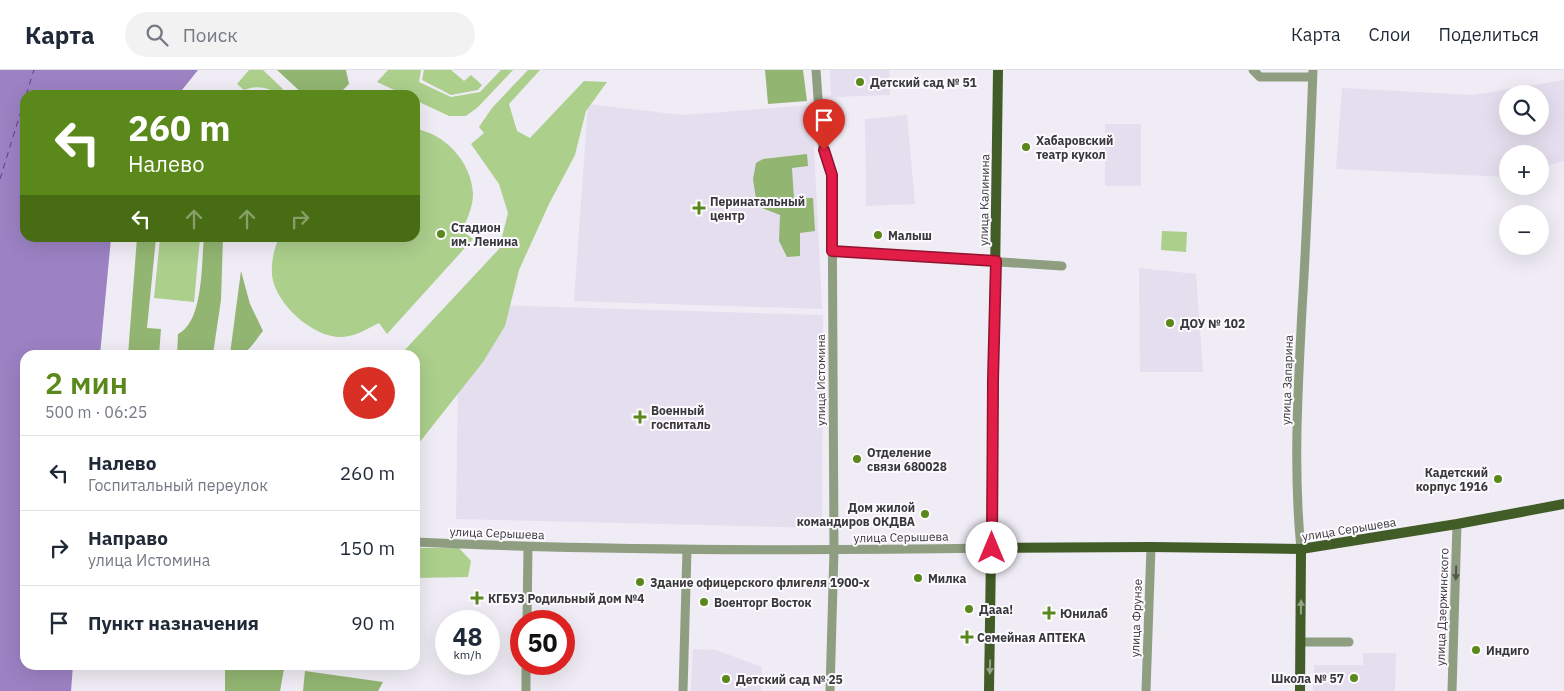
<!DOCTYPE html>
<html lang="ru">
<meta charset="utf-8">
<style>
body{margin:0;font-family:"IBM Plex Sans",sans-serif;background:#f2f2f3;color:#1f2937;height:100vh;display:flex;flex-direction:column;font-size:19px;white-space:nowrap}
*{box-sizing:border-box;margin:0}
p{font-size:16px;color:#747a83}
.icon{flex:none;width:28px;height:28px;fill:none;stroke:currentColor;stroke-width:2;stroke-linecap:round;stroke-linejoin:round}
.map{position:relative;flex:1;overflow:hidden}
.panel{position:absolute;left:20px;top:280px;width:400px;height:320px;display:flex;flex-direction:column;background:#fff;border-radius:15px;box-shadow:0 5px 20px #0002}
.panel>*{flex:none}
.hud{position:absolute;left:20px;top:20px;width:400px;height:152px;border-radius:15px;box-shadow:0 5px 20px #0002;background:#5a881a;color:#fff;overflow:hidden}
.tools{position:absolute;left:1499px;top:15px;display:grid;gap:10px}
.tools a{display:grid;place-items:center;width:50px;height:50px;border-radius:50%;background:#fff;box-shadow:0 5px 20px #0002;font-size:25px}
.speed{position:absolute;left:435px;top:540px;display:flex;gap:10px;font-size:25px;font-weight:700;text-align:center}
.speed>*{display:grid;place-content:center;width:65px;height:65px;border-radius:50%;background:#fff;box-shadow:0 5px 20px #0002;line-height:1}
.speed small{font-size:12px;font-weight:400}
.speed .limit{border:8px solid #d22;background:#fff;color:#111}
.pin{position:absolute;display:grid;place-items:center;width:42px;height:42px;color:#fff;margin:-51px -21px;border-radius:50% 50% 50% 0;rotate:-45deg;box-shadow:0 0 5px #0007}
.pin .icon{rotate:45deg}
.me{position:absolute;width:55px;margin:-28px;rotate:0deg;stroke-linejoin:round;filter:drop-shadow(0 0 4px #0008)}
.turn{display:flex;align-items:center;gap:18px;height:105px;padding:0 25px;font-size:22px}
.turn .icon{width:65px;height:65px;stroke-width:2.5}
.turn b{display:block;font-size:35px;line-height:42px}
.lanes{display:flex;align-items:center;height:48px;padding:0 25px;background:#0003;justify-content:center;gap:25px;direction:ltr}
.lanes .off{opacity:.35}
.round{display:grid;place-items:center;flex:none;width:52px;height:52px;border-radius:26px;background:#f2f2f3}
.overview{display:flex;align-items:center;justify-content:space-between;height:85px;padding:0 25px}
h1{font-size:30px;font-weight:600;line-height:38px;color:#5a881a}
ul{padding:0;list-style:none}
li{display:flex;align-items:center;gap:15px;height:75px;padding:0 25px;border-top:1px solid #e0e1e3}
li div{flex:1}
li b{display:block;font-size:19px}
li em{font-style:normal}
header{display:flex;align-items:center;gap:30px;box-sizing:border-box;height:70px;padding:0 25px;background:#fff;border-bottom:1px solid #e0e1e3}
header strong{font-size:24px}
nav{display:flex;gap:28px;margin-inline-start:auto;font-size:18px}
.search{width:350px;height:45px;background:#f2f2f3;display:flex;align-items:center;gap:12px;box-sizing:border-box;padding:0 18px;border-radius:28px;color:#747a83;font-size:19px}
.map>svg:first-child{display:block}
.built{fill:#e4deee;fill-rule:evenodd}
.green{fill:#accf8c}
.forest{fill:#93b572}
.water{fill:#9c82c3}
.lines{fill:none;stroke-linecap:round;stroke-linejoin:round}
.ferry{stroke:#603c8c;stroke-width:1;stroke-dasharray:6 5;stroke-linecap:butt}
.minor{stroke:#8f9e81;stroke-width:9}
.major{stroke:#425c27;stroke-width:10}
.oneway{fill:#52564f}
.oneway2{fill:#96a388}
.route-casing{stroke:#92132f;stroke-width:12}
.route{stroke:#e11d48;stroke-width:9}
.poi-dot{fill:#5a881a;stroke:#fcfafe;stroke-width:2}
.labels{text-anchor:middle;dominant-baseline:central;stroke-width:4;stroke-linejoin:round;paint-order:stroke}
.poi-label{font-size:12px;font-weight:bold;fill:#38373a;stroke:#fcfafe;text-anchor:start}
.street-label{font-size:12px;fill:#38373a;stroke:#fcfafe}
</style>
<header>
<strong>Карта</strong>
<div class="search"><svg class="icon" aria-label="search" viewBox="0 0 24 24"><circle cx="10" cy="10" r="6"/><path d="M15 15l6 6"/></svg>Поиск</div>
<nav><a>Карта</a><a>Слои</a><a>Поделиться</a></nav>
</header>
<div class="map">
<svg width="1564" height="621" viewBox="0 0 1564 621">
<rect width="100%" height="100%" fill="#efecf5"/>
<g class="built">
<path d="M830,0H889L890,25L831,27Z"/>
<path d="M1564,10V91L1540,98V84H1508L1507,107L1336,99L1342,18L1473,25ZM1508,24H1540V56H1508Z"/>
<path d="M588,34L682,45L812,35L822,239L574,231Z"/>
<path d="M907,45L915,134L866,136L865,49Z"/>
<rect x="1105" y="54" width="36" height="62"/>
<path d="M1139,198L1196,204L1203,302H1140Z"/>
<path d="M459,234L823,245L822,458L456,449Z"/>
<path d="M693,579L716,580L762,597L761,621H691Z"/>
<path d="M1363,583H1396L1395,621H1313L1314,595H1363Z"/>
</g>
<g class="green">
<path d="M249,0H263L283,19L279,24C267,17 257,15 244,20L237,14Z"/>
<path d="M388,0H421L419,12L451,27L480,22L501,0H513L478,37L466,46H449L415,30V25H405L377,12Z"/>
<path d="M424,0H451L464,11L471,5L482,15L478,20L451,25L422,10Z"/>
<path d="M528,0H540L509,34L517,61L530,68L584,11L607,12L586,41L575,85L549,134L519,200L505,256L483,292L415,378V285H400L499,179L508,143L499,114L471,74L484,63L479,57L492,38Z"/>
<path d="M415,59C445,63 472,93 473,124C473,137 467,149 462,161L473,169L387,264L379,253C367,259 356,266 343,267C314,269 275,234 272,205C271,192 274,179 279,168H415Z"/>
<path d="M1162,161L1187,162L1186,182L1161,180Z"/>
<path d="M160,168H200L194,232L154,228Z"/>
<path d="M415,478H459L471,491L468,507L415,508Z"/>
</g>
<g class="forest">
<path d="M277,0H346L349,14L338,25H304Z"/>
<path d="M765,0H803L807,31L768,34Z"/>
<path d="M807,84L808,96L792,98L794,128H813L815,161L800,163V186L787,187L779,171L780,145L757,136L753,109L756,93L763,89Z"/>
<path d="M137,168H156L147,258L161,259L159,285H128Z"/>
<path d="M204,168H223L221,230L213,284L177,285L178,264C204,251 201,193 204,168Z"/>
<path d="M241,201L250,234L263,261C254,272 246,289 230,284Z"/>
<path d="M225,595H258L284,599L280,621H225Z"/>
<path d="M305,601L383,612L378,621H303Z"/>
</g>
<path class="water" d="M0,0H198L178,25H25V168H111L100,285H25V595H73L71,621H0Z"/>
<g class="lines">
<g class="ferry">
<path d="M26,25L34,0"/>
<path d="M0,109L25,28"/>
</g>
<g class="minor">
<path d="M816,0L821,70L832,105L834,480L830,621"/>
<path d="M1253,0L1260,7H1312"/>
<path d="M832,181L1062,196"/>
<path d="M415,472C607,481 800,481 992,478"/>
<path d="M1301,479C1293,400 1298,319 1302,240C1307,160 1310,80 1313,0"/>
<path d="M527,551L528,477"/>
<path d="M1301,572H1349"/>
<path d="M526,621V594"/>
<path d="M683,621L687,480"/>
<path d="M1146,621L1151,477"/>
<path d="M1452,621L1457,454"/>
</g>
<g class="major">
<path d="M992,478L1151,477L1301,479L1457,454L1564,434"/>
<path d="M989,621L998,0"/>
<path d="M1300,621L1301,479"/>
</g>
</g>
<defs><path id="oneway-solid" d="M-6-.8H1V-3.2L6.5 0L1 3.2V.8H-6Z" transform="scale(1.25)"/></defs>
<use class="oneway" href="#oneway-solid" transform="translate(1456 503) rotate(92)"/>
<g class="oneway2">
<use href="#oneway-solid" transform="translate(1301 537) rotate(-89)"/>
<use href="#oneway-solid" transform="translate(990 597) rotate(91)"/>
</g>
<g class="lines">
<g class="route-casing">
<path id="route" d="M824,80L832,105V181L996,191L993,310L992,478"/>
</g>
<use href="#route" class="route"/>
</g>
<g class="poi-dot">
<circle cx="860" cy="12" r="5"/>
<circle cx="1026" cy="77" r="5"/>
<path d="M696.5 130.5h5v5h5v5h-5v5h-5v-5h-5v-5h5z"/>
<circle cx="441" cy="164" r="5"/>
<circle cx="878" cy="165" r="5"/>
<circle cx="1170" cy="253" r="5"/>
<path d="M637.5 339.5h5v5h5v5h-5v5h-5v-5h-5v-5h5z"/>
<circle cx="857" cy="389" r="5"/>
<circle cx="1498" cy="409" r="5"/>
<circle cx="925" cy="444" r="5"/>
<circle cx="918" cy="508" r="5"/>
<circle cx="640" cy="512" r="5"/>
<path d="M474.5 520.5h5v5h5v5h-5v5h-5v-5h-5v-5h5z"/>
<circle cx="704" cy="532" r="5"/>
<circle cx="969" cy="539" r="5"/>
<path d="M1046.5 535.5h5v5h5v5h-5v5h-5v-5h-5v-5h5z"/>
<path d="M964.5 559.5h5v5h5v5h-5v5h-5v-5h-5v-5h5z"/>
<circle cx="1476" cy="580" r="5"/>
<circle cx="1354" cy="608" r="5"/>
<circle cx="726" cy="609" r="5"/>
</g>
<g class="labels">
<g class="poi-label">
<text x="870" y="12">Детский сад № 51</text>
<text x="1036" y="70">Хабаровский<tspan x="1036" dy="14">театр кукол</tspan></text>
<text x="710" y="131">Перинатальный<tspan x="710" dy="14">центр</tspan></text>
<text x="451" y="157">Стадион<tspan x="451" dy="14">им. Ленина</tspan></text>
<text x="888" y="165">Малыш</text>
<text x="1180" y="253">ДОУ № 102</text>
<text x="651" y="340">Военный<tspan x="651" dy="14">госпиталь</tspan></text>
<text x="867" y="382">Отделение<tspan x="867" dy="14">связи 680028</tspan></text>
<text x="1488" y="402" text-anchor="end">Кадетский<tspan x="1488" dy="14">корпус 1916</tspan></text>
<text x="915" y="437" text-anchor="end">Дом жилой<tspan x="915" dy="14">командиров ОКДВА</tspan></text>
<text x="928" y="508">Милка</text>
<text x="650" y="512">Здание офицерского флигеля 1900-х</text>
<text x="488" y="528">КГБУЗ Родильный дом №4</text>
<text x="714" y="532">Военторг Восток</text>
<text x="979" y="539">Дааа!</text>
<text x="1060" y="543">Юнилаб</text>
<text x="977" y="567">Семейная АПТЕКА</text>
<text x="1486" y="580">Индиго</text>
<text x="1344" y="608" text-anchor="end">Школа № 57</text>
<text x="736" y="609">Детский сад № 25</text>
</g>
<g class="street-label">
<text transform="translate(984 130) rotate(-89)">улица Калинина</text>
<text transform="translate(820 310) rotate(-90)">улица Истомина</text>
<text transform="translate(1287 310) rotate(-88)">улица Запарина</text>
<text transform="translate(1349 459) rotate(-9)">улица Серышева</text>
<text transform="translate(497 463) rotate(2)">улица Серышева</text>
<text transform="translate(901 467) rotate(-1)">улица Серышева</text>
<text transform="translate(1442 537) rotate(-88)">улица Дзержинского</text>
<text transform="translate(1136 548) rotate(-88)">улица Фрунзе</text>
</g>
</g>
</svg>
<div class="tools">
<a><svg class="icon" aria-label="search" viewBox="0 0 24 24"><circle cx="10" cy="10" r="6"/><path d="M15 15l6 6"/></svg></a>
<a>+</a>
<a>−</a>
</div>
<div class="speed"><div>48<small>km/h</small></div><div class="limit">50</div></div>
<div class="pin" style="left:824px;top:80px;background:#d93025"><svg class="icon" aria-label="arrive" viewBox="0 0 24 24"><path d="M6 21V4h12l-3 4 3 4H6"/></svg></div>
<svg class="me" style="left:992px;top:478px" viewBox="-20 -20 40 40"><circle r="19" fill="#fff"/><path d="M0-13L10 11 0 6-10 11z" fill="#e11d48"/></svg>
<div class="hud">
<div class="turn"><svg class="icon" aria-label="left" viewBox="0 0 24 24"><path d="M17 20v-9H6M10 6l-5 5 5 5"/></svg><div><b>260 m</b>Налево</div></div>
<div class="lanes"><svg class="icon" aria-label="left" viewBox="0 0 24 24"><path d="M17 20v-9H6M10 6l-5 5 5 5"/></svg><svg class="icon off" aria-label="ahead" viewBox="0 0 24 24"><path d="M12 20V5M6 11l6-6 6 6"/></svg><svg class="icon off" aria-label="ahead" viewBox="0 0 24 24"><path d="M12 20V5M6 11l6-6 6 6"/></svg><svg class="icon off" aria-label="right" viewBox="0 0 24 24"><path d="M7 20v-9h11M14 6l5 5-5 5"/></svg></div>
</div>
<section class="panel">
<div class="overview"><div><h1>2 мин</h1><p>500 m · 06:25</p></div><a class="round" style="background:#d93025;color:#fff"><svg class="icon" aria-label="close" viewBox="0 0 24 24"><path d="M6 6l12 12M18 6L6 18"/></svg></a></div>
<ul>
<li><svg class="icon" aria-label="left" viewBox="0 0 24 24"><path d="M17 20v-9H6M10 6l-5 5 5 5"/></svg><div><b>Налево</b><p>Госпитальный переулок</p></div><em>260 m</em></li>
<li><svg class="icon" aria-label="right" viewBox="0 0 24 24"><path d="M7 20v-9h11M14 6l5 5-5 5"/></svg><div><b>Направо</b><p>улица Истомина</p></div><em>150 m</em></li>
<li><svg class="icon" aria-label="arrive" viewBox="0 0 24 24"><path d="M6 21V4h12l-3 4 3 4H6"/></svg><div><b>Пункт назначения</b></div><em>90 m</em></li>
</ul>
</section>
</div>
